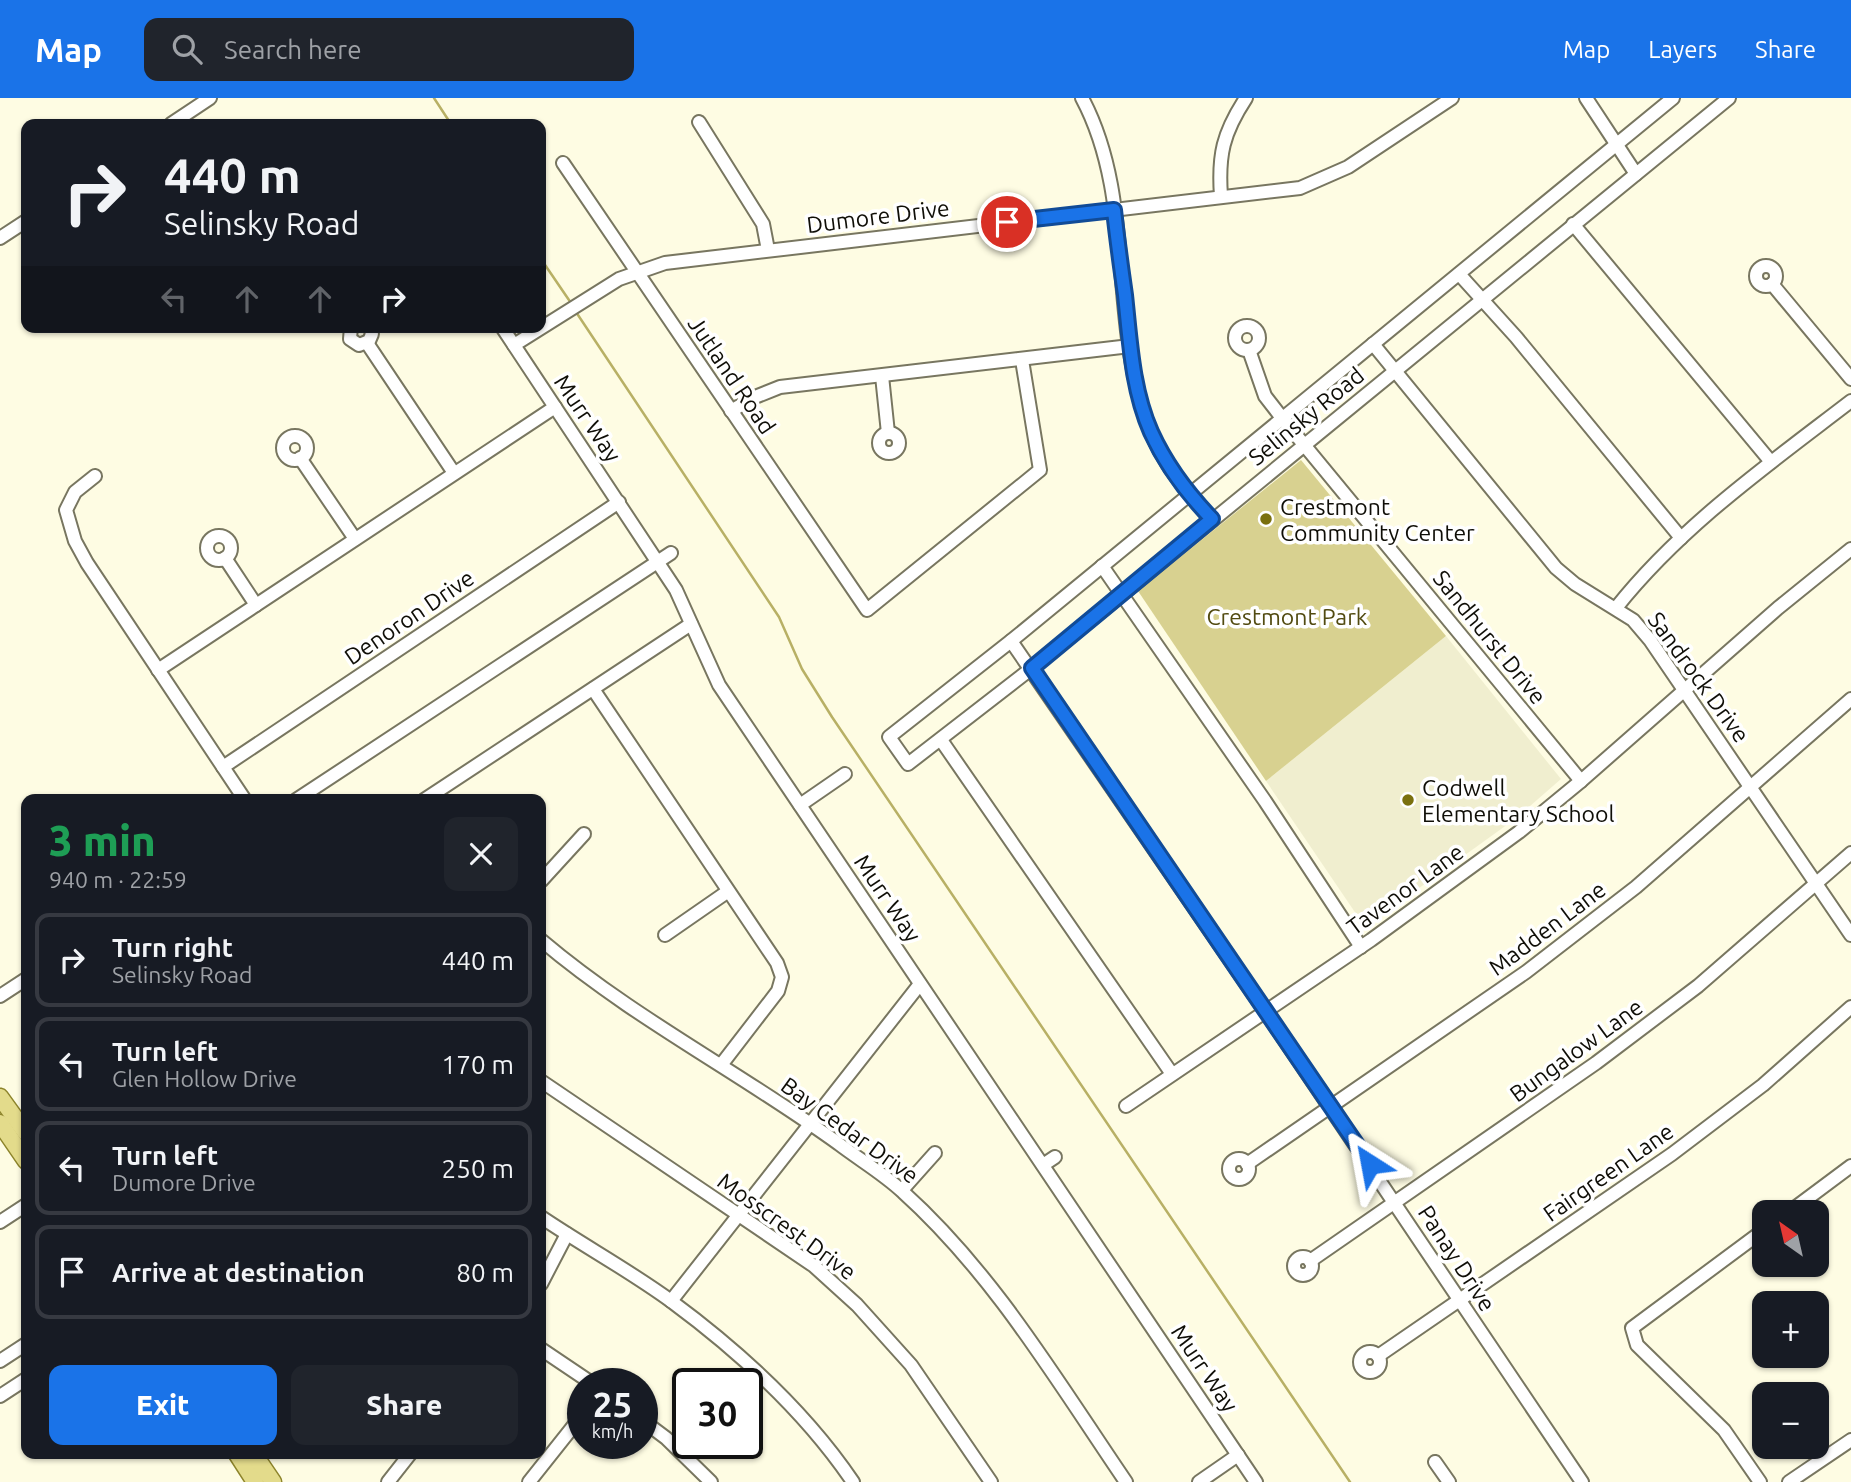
<!DOCTYPE html>
<meta charset="utf-8">
<style>
body{margin:0;font-family:Ubuntu,sans-serif;background:#20242c;color:#f1f3f6;height:100vh;display:flex;flex-direction:column;font-size:26px;white-space:nowrap}
*{box-sizing:border-box;margin:0}
p{font-size:23px;color:#9ea1a6}
.icon{flex:none;width:38px;height:38px;fill:none;stroke:currentColor;stroke-width:2;stroke-linecap:round;stroke-linejoin:round}
.map{position:relative;flex:1;overflow:hidden}
.details{position:absolute;left:21px;top:696px;width:525px;height:665px;display:flex;flex-direction:column;background:#171b24;border-radius:14px;box-shadow:0 2px 5px #0004}
.details>*{flex:none}
.banner{position:absolute;left:21px;top:21px;width:525px;height:214px;border-radius:14px;box-shadow:0 2px 5px #0004;background:#171b24;color:#f1f3f6;overflow:hidden}
.needle{width:46px;rotate:326deg}
.controls{position:absolute;left:1752px;top:1102px;display:grid;gap:14px}
.controls a{display:grid;place-items:center;width:77px;height:77px;border-radius:14px;background:#171b24;box-shadow:0 2px 5px #0004;font-size:35px}
.speed{position:absolute;left:567px;top:1270px;display:flex;gap:14px;font-size:35px;font-weight:700;text-align:center}
.speed>*{display:grid;place-content:center;width:91px;height:91px;border-radius:50%;background:#171b24;box-shadow:0 2px 5px #0004;line-height:1}
.speed small{font-size:18px;font-weight:400}
.speed .limit{border:4px solid #111;border-radius:10px;background:#fff;color:#111}
.pin{position:absolute;display:grid;place-items:center;width:60px;height:60px;color:#fff;margin:-30px;border:4px solid #fff;border-radius:50%;box-shadow:0 2px 7px #0007}
.me{position:absolute;width:77px;margin:-38px;rotate:326deg;stroke-linejoin:round;filter:drop-shadow(0 0 5px #0008)}
.turn{display:flex;align-items:center;gap:24px;height:147px;padding:0 28px;font-size:32px}
.turn .icon{width:91px;height:91px;stroke-width:2.5}
.turn b{display:block;font-size:49px;line-height:60px}
.lanes{display:flex;align-items:center;height:66px;padding:0 28px;background:#0003;justify-content:center;gap:35px;direction:ltr}
.lanes .off{opacity:.35}
.round{display:grid;place-items:center;flex:none;width:74px;height:74px;border-radius:14px;background:#20242c}
.summary{display:flex;align-items:center;justify-content:space-between;height:119px;padding:0 28px}
h1{font-size:42px;font-weight:800;line-height:52px;color:#1e9e55}
.primary-button{display:flex;gap:14px;margin-top:auto;padding:14px 28px}
.primary-button a{flex:1;height:80px;border-radius:14px;background:#1a73e8;color:#fff;font-size:28px;font-weight:800;line-height:80px;text-align:center}
.primary-button a+a{background:#20242c;color:#f1f3f6}
ul{padding:0;list-style:none}
li{display:flex;align-items:center;gap:21px;height:94px;margin:0 14px 10px;padding:0 14px;border:4px solid #363941;border-radius:14px}
li div{flex:1}
li b{display:block;font-size:26px}
li em{font-style:normal}
header{display:flex;align-items:center;gap:42px;box-sizing:border-box;height:98px;padding:0 35px;background:#1a73e8;color:#fff}
header strong{font-size:33px}
nav{display:flex;gap:38px;margin-inline-start:auto;font-size:24px}
.search{width:490px;height:63px;background:#20242c;display:flex;align-items:center;gap:18px;box-sizing:border-box;padding:0 24px;border-radius:14px;color:#9ea1a6;font-size:26px}
.map>svg:first-child{display:block}
.built{fill:#f0eecf}
.green{fill:#d8d190}
.lines{fill:none;stroke-linecap:round;stroke-linejoin:round}
.stream{stroke:#b8b065;stroke-width:2.5}
.minor-casing{stroke:#787660;stroke-width:16}
.major-casing{stroke:#8d842b;stroke-width:19}
.minor{stroke:#fff;stroke-width:12}
.major{stroke:#e3db8b;stroke-width:16}
.route-casing{stroke:#114b97;stroke-width:18}
.route{stroke:#1a73e8;stroke-width:12}
.poi-dot{fill:#7a700f;stroke:#fff;stroke-width:2.5}
.labels{text-anchor:middle;dominant-baseline:central;stroke-width:7;stroke-linejoin:round;paint-order:stroke}
.street-label{font-size:23px;fill:#0f0e07;stroke:#fff}
.poi-label{font-size:23px;fill:#0f0e07;stroke:#fff;text-anchor:start}
.park-label{font-size:23px;fill:#524b11;stroke:#fff}
</style>
<header>
<strong>Map</strong>
<div class="search"><svg class="icon" aria-label="search" viewBox="0 0 24 24"><circle cx="10" cy="10" r="6"/><path d="M15 15l6 6"/></svg>Search here</div>
<nav><a>Map</a><a>Layers</a><a>Share</a></nav>
</header>
<div class="map">
<svg width="1851" height="1384" viewBox="0 0 1851 1384">
<rect width="100%" height="100%" fill="#fefce3"/>
<path class="built" d="M1446,538L1561,681L1515,721L1365,829L1266,683Z"/>
<path class="green" d="M1301,362L1446,538L1266,683L1138,493Z"/>
<g class="lines">
<g class="stream">
<path d="M434,0L451,26"/>
<path d="M541,161L571,205"/>
<path d="M576,214L779,519L802,571L832,619L1350,1384"/>
</g>
<g class="minor-casing">
<g id="minor">
<path d="M1082,0C1136,101 1108,224 1149,329C1162,365 1186,393 1212,421"/>
<path d="M1586,0L1636,76"/>
<path d="M1673,0L1011,543L889,639L908,666L1032,570L1729,0"/>
<path d="M699,24L763,126L768,152"/>
<path d="M171,26L210,0"/>
<path d="M563,65L867,512L1040,372L1022,262"/>
<path d="M1221,98C1218,57 1223,35 1246,0"/>
<path d="M1573,126L1771,364"/>
<path d="M0,140L26,123"/>
<circle cx="1766" cy="178" r="10"/>
<path d="M1459,176L1516,239L1681,440"/>
<path d="M1772,186L1851,281"/>
<circle cx="1247" cy="240" r="12"/>
<path d="M351,229L350,241L359,247L369,243L372,236L370,229"/>
<path d="M502,229L676,492L719,587L1256,1384"/>
<path d="M367,245L454,375"/>
<path d="M1373,246L1556,470L1575,486L1633,522L1650,542L1851,837"/>
<path d="M514,247L619,181L665,165L1300,90L1348,69L1452,0"/>
<path d="M1249,252L1265,298L1282,320L1581,683"/>
<path d="M882,278L888,335"/>
<path d="M731,313L755,299L780,289L1130,248"/>
<circle cx="889" cy="345" r="10"/>
<circle cx="295" cy="350" r="12"/>
<path d="M300,360L355,441"/>
<path d="M95,378L75,394L66,412L75,443L87,465L245,702"/>
<circle cx="219" cy="450" r="12"/>
<path d="M225,460L256,507"/>
<path d="M1102,468L1265,703L1361,849"/>
<path d="M1616,510C1681,428 1769,366 1851,303"/>
<path d="M1011,543L1261,907L1582,1384"/>
<path d="M158,572L555,309"/>
<path d="M593,591L777,865L782,879L778,893L721,967"/>
<path d="M941,642L1172,976"/>
<path d="M223,669L619,404"/>
<path d="M296,702L671,455"/>
<path d="M424,702L691,526"/>
<path d="M800,707L845,676"/>
<path d="M541,783L584,736"/>
<path d="M665,837L727,794"/>
<path d="M541,842C633,920 741,975 839,1046C860,1062 884,1076 903,1094C994,1176 1057,1283 1126,1384"/>
<path d="M0,898L26,881"/>
<path d="M541,983L814,1168L857,1207L911,1267L991,1384"/>
<path d="M1126,1008L1371,842L1519,734L1581,683L1778,510L1851,451"/>
<circle cx="1239" cy="1071" r="10"/>
<path d="M1247,1066L1526,874L1636,789L1851,601"/>
<path d="M1043,1067L1055,1059"/>
<path d="M902,1092L935,1055"/>
<path d="M1788,1115L1851,1068"/>
<path d="M541,1119C584,1148 630,1173 671,1203C740,1254 805,1313 853,1384"/>
<path d="M0,1124L26,1107"/>
<circle cx="1303" cy="1168" r="9"/>
<path d="M1310,1163L1596,965L1698,888L1851,755"/>
<path d="M541,1186L567,1136"/>
<path d="M671,1203L920,886"/>
<path d="M541,1251L593,1286"/>
<circle cx="1370" cy="1264" r="10"/>
<path d="M1378,1258L1672,1056L1763,987L1851,909"/>
<path d="M0,1263L26,1246"/>
<path d="M0,1298L26,1281"/>
<path d="M642,1322L666,1340L711,1384"/>
<path d="M1435,1364L1449,1384"/>
<path d="M388,1384L410,1356"/>
<path d="M529,1384L583,1316"/>
<path d="M1199,1384L1238,1357"/>
<path d="M1760,1384L1724,1332L1637,1247L1632,1230L1764,1132"/>
<path d="M1789,1384L1851,1342"/>
</g>
</g>
<g class="major-casing">
<g id="major">
<path d="M0,999L26,1035"/>
<path d="M0,1025L26,1063"/>
<path d="M237,1356L255,1384"/>
<path d="M254,1356L273,1384"/>
</g>
</g>
<use href="#minor" class="minor"/>
<use href="#major" class="major"/>
</g>
<g class="lines">
<g class="route-casing">
<path id="route" d="M1007,124L1114,112C1117,140 1121,169 1125,197C1130,243 1132,291 1151,334C1166,367 1187,395 1212,421L1032,570L1370,1066"/>
</g>
<use href="#route" class="route"/>
</g>
<g class="poi-dot">
<circle cx="1266" cy="421" r="7"/>
<circle cx="1408" cy="702" r="7"/>
</g>
<g class="labels">
<g class="street-label">
<text transform="translate(878 118) rotate(-7)">Dumore Drive</text>
<text transform="translate(732 277) rotate(56)">Jutland Road</text>
<text transform="translate(1306 318) rotate(-39)">Selinsky Road</text>
<text transform="translate(588 320) rotate(56)">Murr Way</text>
<text transform="translate(409 519) rotate(-34)">Denoron Drive</text>
<text transform="translate(1490 539) rotate(51)">Sandhurst Drive</text>
<text transform="translate(1699 579) rotate(54)">Sandrock Drive</text>
<text transform="translate(1405 791) rotate(-36)">Tavenor Lane</text>
<text transform="translate(888 800) rotate(56)">Murr Way</text>
<text transform="translate(1547 830) rotate(-37)">Madden Lane</text>
<text transform="translate(1576 952) rotate(-36)">Bungalow Lane</text>
<text transform="translate(850 1032) rotate(36)">Bay Cedar Drive</text>
<text transform="translate(1608 1074) rotate(-35)">Fairgreen Lane</text>
<text transform="translate(787 1128) rotate(36)">Mosscrest Drive</text>
<text transform="translate(1457 1160) rotate(57)">Panay Drive</text>
<text transform="translate(1205 1270) rotate(56)">Murr Way</text>
</g>
<g class="poi-label">
<text x="1280" y="408">Crestmont<tspan x="1280" dy="26">Community Center</tspan></text>
<text x="1422" y="689">Codwell<tspan x="1422" dy="26">Elementary School</tspan></text>
</g>
<g class="park-label">
<text x="1287" y="518">Crestmont Park</text>
</g>
</g>
</svg>
<div class="controls">
<a><svg class="needle" viewBox="-14 -14 28 28"><path d="M0-13l5 13h-10z" fill="#e53935"/><path d="M0 13l5-13h-10z" fill="#9ea1a6"/></svg></a>
<a>+</a>
<a>−</a>
</div>
<div class="speed"><div>25<small>km/h</small></div><div class="limit">30</div></div>
<div class="pin" style="left:1007px;top:124px;background:#d93025"><svg class="icon" aria-label="arrive" viewBox="0 0 24 24"><path d="M6 21V4h12l-3 4 3 4H6"/></svg></div>
<svg class="me" style="left:1370px;top:1066px" viewBox="-20 -20 40 40"><path d="M0-17L14 15 0 8-14 15z" fill="#1a73e8" stroke="#fff" stroke-width="4"/></svg>
<div class="banner">
<div class="turn"><svg class="icon" aria-label="right" viewBox="0 0 24 24"><path d="M7 20v-9h11M14 6l5 5-5 5"/></svg><div><b>440 m</b>Selinsky Road</div></div>
<div class="lanes"><svg class="icon off" aria-label="left" viewBox="0 0 24 24"><path d="M17 20v-9H6M10 6l-5 5 5 5"/></svg><svg class="icon off" aria-label="ahead" viewBox="0 0 24 24"><path d="M12 20V5M6 11l6-6 6 6"/></svg><svg class="icon off" aria-label="ahead" viewBox="0 0 24 24"><path d="M12 20V5M6 11l6-6 6 6"/></svg><svg class="icon" aria-label="right" viewBox="0 0 24 24"><path d="M7 20v-9h11M14 6l5 5-5 5"/></svg></div>
</div>
<section class="details">
<div class="summary"><div><h1>3 min</h1><p>940 m · 22:59</p></div><a class="round"><svg class="icon" aria-label="close" viewBox="0 0 24 24"><path d="M6 6l12 12M18 6L6 18"/></svg></a></div>
<ul>
<li><svg class="icon" aria-label="right" viewBox="0 0 24 24"><path d="M7 20v-9h11M14 6l5 5-5 5"/></svg><div><b>Turn right</b><p>Selinsky Road</p></div><em>440 m</em></li>
<li><svg class="icon" aria-label="left" viewBox="0 0 24 24"><path d="M17 20v-9H6M10 6l-5 5 5 5"/></svg><div><b>Turn left</b><p>Glen Hollow Drive</p></div><em>170 m</em></li>
<li><svg class="icon" aria-label="left" viewBox="0 0 24 24"><path d="M17 20v-9H6M10 6l-5 5 5 5"/></svg><div><b>Turn left</b><p>Dumore Drive</p></div><em>250 m</em></li>
<li><svg class="icon" aria-label="arrive" viewBox="0 0 24 24"><path d="M6 21V4h12l-3 4 3 4H6"/></svg><div><b>Arrive at destination</b></div><em>80 m</em></li>
</ul>
<div class="primary-button"><a>Exit</a><a>Share</a></div>
</section>
</div>
